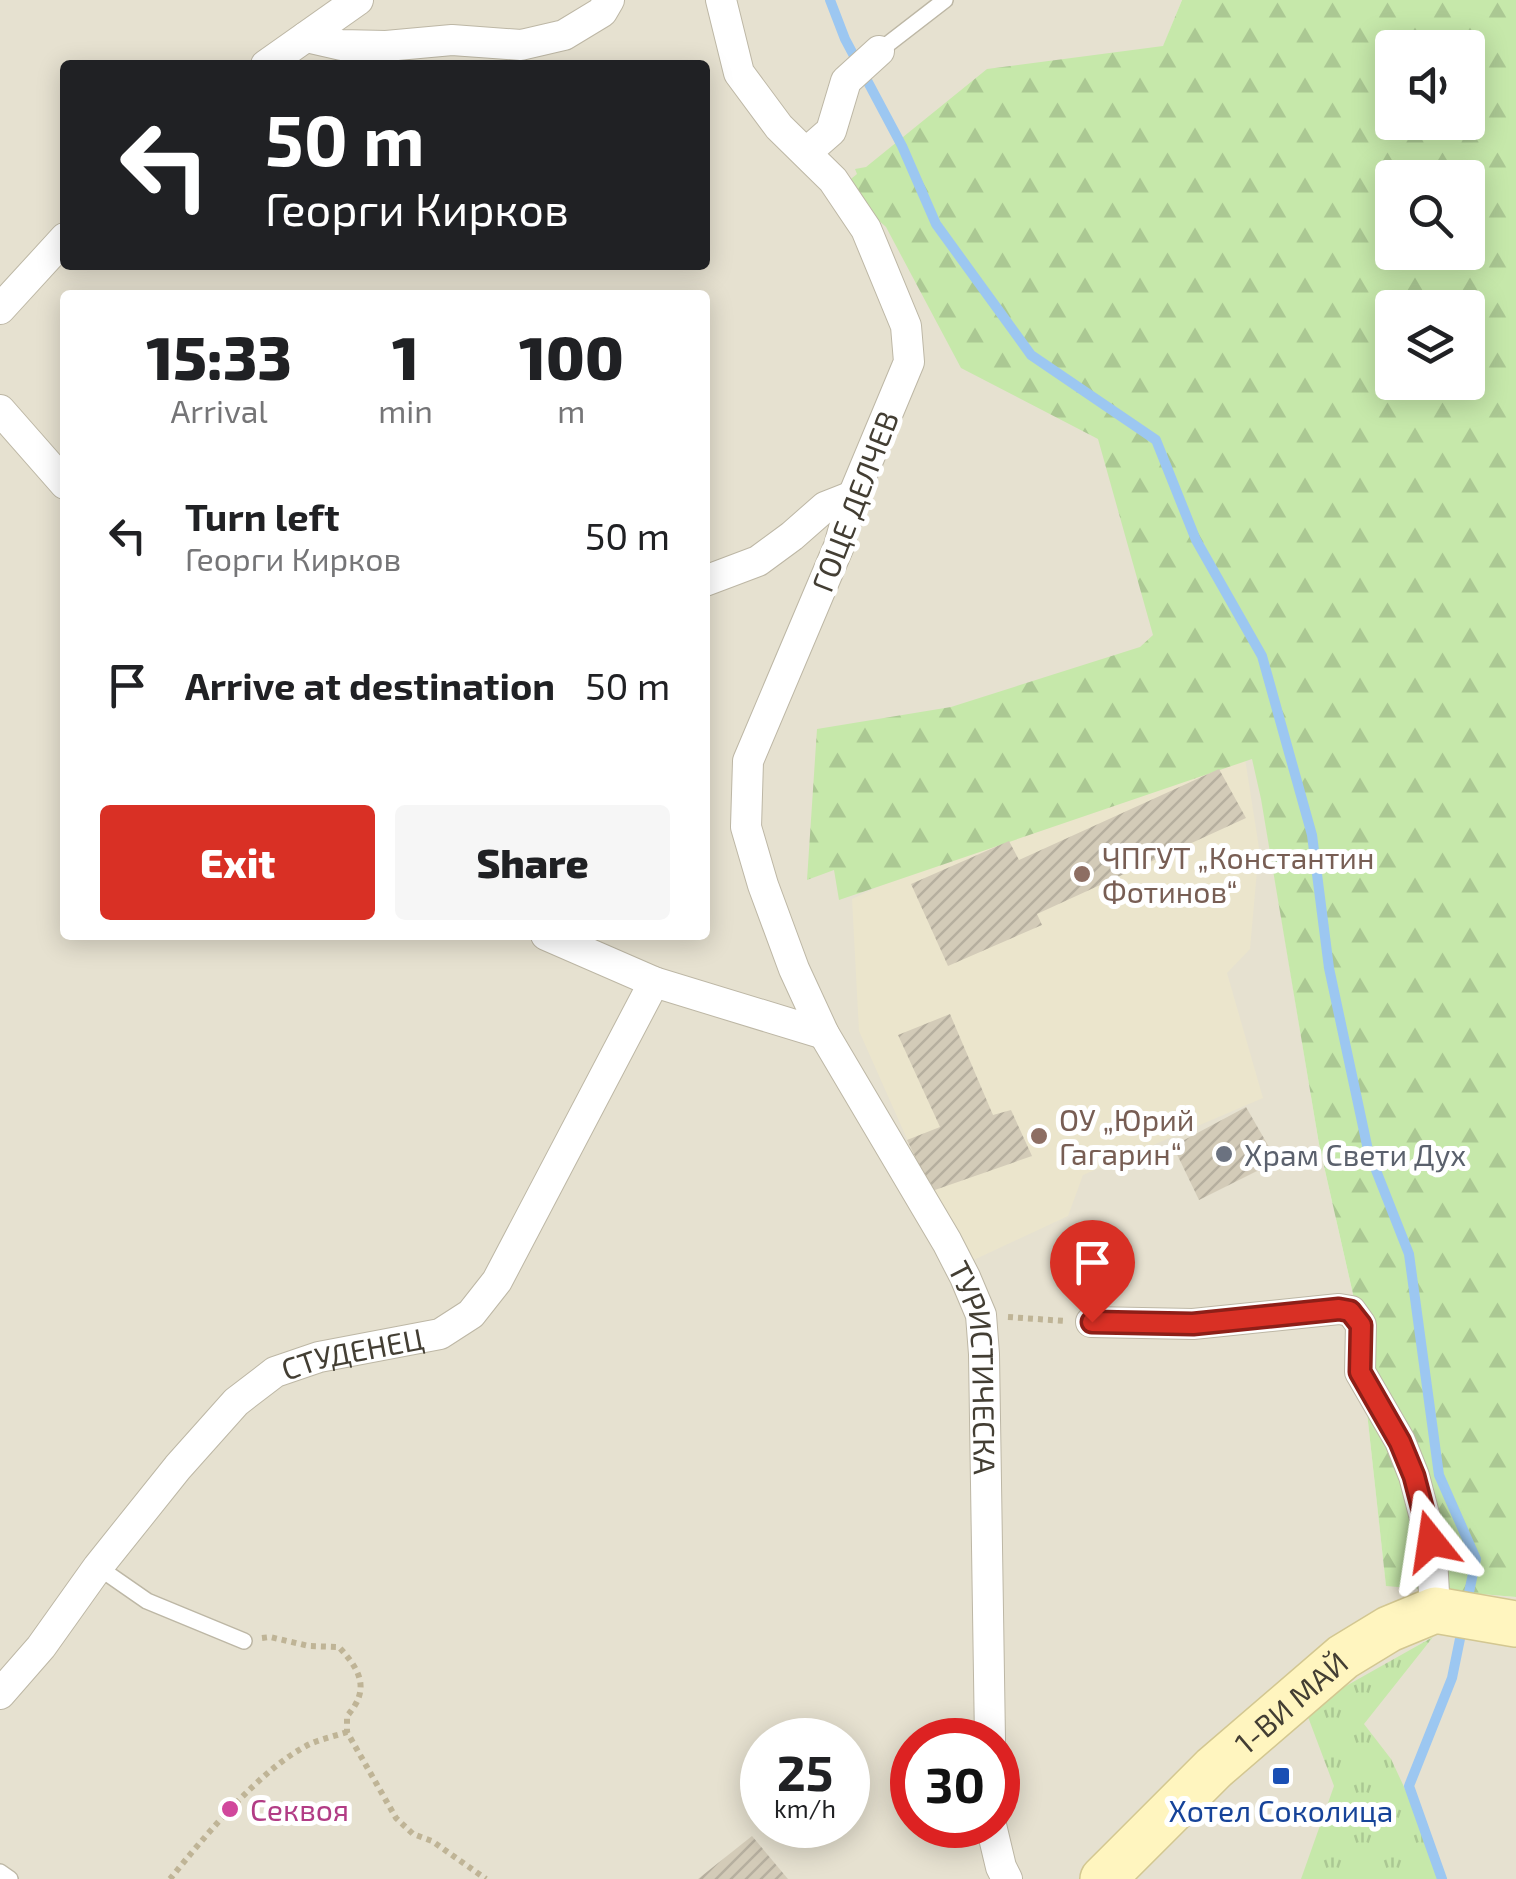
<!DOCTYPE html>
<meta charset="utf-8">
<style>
body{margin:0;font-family:"Exo 2",sans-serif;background:#f6f6f6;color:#202124;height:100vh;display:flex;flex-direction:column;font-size:38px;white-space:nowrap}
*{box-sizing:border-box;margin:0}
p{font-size:32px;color:#757577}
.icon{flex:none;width:55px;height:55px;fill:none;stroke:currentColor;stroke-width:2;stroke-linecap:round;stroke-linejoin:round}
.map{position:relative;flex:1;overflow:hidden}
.details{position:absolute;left:60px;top:290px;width:650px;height:650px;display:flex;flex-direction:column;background:#fff;border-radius:10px;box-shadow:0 5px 25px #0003}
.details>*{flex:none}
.guide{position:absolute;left:60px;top:60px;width:650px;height:210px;border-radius:10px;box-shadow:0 5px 25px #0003;background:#202124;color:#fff;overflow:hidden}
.buttons{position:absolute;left:1375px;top:30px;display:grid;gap:20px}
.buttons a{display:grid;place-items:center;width:110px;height:110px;border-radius:10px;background:#fff;box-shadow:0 5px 25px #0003;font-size:50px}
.speed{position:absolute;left:740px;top:1718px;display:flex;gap:20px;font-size:50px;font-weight:700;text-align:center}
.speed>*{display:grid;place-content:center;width:130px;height:130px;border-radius:50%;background:#fff;box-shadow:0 5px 25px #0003;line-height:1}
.speed small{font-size:25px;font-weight:400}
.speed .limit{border:15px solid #d22;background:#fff;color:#111}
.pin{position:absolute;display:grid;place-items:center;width:85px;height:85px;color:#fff;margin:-102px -42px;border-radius:50% 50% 50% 0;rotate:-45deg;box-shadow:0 0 10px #0007}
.pin .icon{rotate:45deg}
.me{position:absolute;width:110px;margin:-55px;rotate:345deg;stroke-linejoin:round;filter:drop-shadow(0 0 8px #0008)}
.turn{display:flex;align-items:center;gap:35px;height:210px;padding:0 40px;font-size:45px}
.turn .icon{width:130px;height:130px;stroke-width:2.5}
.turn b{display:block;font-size:70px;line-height:85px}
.eta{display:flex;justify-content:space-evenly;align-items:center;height:170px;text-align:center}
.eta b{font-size:60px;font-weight:800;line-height:70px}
.action{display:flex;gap:20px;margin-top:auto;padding:20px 40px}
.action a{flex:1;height:115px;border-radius:10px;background:#d93025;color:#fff;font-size:40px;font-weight:800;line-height:115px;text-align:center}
.action a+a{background:#f6f6f6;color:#202124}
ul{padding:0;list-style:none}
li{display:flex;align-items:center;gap:30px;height:150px;padding:0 40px}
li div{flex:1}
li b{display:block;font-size:38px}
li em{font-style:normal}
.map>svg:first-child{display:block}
.residential{fill:#e6e1d0;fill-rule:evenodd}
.education{fill:#ebe5cc}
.grass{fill:url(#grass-tufts)}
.forest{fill:url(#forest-firs);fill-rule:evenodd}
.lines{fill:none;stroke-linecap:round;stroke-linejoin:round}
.stream{stroke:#9cc7f1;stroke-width:10}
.building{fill:url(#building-hatch)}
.lane-casing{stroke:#bdb7a5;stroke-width:18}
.street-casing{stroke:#bdb7a5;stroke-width:32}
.secondary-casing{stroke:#d3c791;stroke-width:48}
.path{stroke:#bfb496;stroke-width:6;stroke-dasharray:5 5;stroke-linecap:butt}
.lane{stroke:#fff;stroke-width:15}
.street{stroke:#fff;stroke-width:30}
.secondary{stroke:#fff5bf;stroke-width:45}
.route-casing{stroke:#8d1f18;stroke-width:25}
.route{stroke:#d93025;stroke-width:18}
.education-dot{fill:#8d6e63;stroke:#fff;stroke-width:4}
.worship-dot{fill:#6b7280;stroke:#fff;stroke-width:4}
.transit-dot{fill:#1a4fb4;stroke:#fff;stroke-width:4}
.hotel-dot{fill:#d1479c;stroke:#fff;stroke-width:4}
.labels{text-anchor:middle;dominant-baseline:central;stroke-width:10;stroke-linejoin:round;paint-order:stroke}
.street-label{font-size:30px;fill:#433e33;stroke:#fff}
.education-label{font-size:30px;fill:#785e54;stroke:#fff;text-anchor:start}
.worship-label{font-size:30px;fill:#5b616d;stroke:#fff;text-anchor:start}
.hotel-label{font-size:30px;fill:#b23c85;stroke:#fff;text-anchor:start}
.transit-label{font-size:30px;fill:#164399;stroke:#fff}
</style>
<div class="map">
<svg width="1516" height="1879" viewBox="0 0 1516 1879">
<defs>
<pattern id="grass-tufts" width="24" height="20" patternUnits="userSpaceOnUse" patternTransform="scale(2.5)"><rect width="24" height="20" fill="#c6e8aa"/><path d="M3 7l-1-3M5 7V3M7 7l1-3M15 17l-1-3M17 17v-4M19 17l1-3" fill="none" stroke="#abc893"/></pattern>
<pattern id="forest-firs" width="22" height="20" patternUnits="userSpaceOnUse" patternTransform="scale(2.5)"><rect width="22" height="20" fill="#c6e8aa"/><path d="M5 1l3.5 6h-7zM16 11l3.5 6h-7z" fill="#abc893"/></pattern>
<pattern id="building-hatch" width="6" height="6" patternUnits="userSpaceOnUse" patternTransform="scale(2.5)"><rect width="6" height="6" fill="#d3cbb8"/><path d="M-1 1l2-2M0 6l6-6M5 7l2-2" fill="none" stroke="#b6af9f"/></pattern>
</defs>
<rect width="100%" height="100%" fill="#f2eee2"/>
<path class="residential" d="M0,0H1182L1163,47L987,70L914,252L1080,405L1193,599L1104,681L809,879L1246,705L1319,1144L1355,1303L1386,1585L1516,1597V1879H0ZM65,65H705V265H65ZM65,295H705V935H65ZM762,1740H848V1825H762ZM912,1740H998V1825H912Z"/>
<path class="education" d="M1239,720L1259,848L1250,949L1227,973L1263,1098L1083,1175L1068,1216L963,1265L859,1031L852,899Z"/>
<path class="grass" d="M1433,1637L1364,1724L1391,1759L1447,1879H1301L1334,1786L1305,1709Z"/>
<path class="forest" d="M1182,0H1516V1597L1386,1586L1355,1303L1319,1144L1261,799L1252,759L839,900L834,870L807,880L817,729L951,707L1140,647L1153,635L1098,439L961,368L886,227L841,187L857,174L855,169L866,167L987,69L1163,46ZM1392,48H1468V122H1392ZM1392,178H1468V252H1392ZM1392,308H1468V382H1392Z"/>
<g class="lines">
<g class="stream">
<path d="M830,0L845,39L902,146L936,224L1031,355L1156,440L1196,540L1262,656L1312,835L1329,968L1368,1150L1409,1254L1439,1475L1476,1559L1467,1602"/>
<path d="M1442,1879L1409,1786L1452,1678L1463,1624"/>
</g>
</g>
<g class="building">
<path d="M1219,769L1246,818L1037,914L1042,925L948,966L911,884L1009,841L1019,860Z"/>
<path d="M950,1014L993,1115L1011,1110L1032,1156L932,1191L907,1140L940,1127L898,1035Z"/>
<path d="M1246,1107L1277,1161L1199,1200L1173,1146Z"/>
<path d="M752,1836L788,1879H698Z"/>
</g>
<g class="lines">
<g class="lane-casing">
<g id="lane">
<path d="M879,51L945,0"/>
<path d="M98,1567L147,1601L244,1641"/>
<path d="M0,1872L10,1879"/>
</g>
</g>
<g class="street-casing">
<g id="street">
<path id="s1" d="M721,0L739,73L779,127L833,180L866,229L906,326L909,362L853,496L839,546L748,761L746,827L763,885L794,969L824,1034L947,1242L965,1277L981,1315L984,1354L990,1740"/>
<path d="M306,37L341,45L386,46L452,40L521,45L564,35L602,12L609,0"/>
<path d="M266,65L358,0"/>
<path d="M807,152L831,131L846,81L879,51"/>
<path d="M0,309L65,238"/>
<path d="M0,410L65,484"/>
<path d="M705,581L758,561L792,536L825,507L853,496"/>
<path d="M546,935L654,982L824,1034"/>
<path d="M1091,1322L1193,1324L1339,1309L1351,1311L1361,1325L1360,1372L1400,1441L1414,1476L1431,1541L1435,1610"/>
<path id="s2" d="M0,1694L41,1647L98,1567L178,1467L236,1402L275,1372L319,1357L440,1334L471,1314L497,1281L654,982"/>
<path d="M991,1825L1001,1867L1007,1879"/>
</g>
</g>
<g class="secondary-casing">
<g id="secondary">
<path id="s3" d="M1103,1879L1214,1768L1343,1657L1389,1629L1435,1610L1516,1624"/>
</g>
</g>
<g class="path">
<path d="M1008,1317L1065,1321"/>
<path d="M262,1638L270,1637L309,1646L339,1647C360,1670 371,1689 347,1716V1732L396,1818L413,1834L432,1841L486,1879"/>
<path d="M170,1879C204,1837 262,1767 310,1744C321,1739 335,1736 347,1732"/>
</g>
<use href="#lane" class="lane"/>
<use href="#street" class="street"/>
<use href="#secondary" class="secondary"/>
</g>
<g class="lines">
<g class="route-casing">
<path id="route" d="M1092,1322L1193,1324L1339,1309L1350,1311L1361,1325L1360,1372L1400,1442L1414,1476L1431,1541"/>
</g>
<use href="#route" class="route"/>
</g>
<g class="education-dot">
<circle cx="1082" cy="874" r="10"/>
<circle cx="1039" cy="1136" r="10"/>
</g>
<circle class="worship-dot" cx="1224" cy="1154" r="10"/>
<rect class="transit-dot" x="1271" y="1766" width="20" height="20" rx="5"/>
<circle class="hotel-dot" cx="230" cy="1809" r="10"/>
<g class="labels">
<g class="street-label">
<text transform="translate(854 501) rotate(-69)">ГОЦЕ ДЕЛЧЕВ</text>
<text stroke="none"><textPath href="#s2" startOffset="505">СТУДЕНЕЦ</textPath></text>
<text stroke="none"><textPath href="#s1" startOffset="1510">ТУРИСТИЧЕСКА</textPath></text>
<text stroke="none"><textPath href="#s3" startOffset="258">1-ВИ МАЙ</textPath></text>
</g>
<g class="education-label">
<text x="1102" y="857">ЧПГУТ „Константин<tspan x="1102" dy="34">Фотинов“</tspan></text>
<text x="1059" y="1119">ОУ „Юрий<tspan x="1059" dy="34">Гагарин“</tspan></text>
</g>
<g class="worship-label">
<text x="1244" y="1154">Храм Свети Дух</text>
</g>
<g class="hotel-label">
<text x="250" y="1809">Секвоя</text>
</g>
<g class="transit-label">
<text x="1281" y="1810">Хотел Соколица</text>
</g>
</g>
</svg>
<div class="buttons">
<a><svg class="icon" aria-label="sound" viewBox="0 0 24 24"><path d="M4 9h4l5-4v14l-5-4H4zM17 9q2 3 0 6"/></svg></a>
<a><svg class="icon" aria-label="search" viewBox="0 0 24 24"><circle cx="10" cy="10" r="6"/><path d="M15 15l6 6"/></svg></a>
<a><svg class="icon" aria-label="layers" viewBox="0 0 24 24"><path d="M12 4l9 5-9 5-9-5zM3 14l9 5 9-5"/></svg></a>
</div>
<div class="speed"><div>25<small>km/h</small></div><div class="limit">30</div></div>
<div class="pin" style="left:1092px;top:1322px;background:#d93025"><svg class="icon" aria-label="arrive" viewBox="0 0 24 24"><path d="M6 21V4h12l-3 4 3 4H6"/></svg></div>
<svg class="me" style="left:1431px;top:1541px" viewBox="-20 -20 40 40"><path d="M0-17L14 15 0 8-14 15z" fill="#d93025" stroke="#fff" stroke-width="4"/></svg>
<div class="guide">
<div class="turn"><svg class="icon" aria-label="left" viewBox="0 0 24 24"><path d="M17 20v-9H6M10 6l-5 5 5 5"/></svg><div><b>50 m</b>Георги Кирков</div></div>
</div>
<section class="details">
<div class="eta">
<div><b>15:33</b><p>Arrival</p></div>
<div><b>1</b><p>min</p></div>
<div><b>100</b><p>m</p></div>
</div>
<ul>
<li><svg class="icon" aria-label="left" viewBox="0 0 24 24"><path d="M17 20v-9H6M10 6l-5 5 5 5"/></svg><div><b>Turn left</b><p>Георги Кирков</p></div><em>50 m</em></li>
<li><svg class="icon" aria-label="arrive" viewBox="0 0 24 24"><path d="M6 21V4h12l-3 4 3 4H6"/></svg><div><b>Arrive at destination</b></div><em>50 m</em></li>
</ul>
<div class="action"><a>Exit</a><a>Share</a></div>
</section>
</div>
